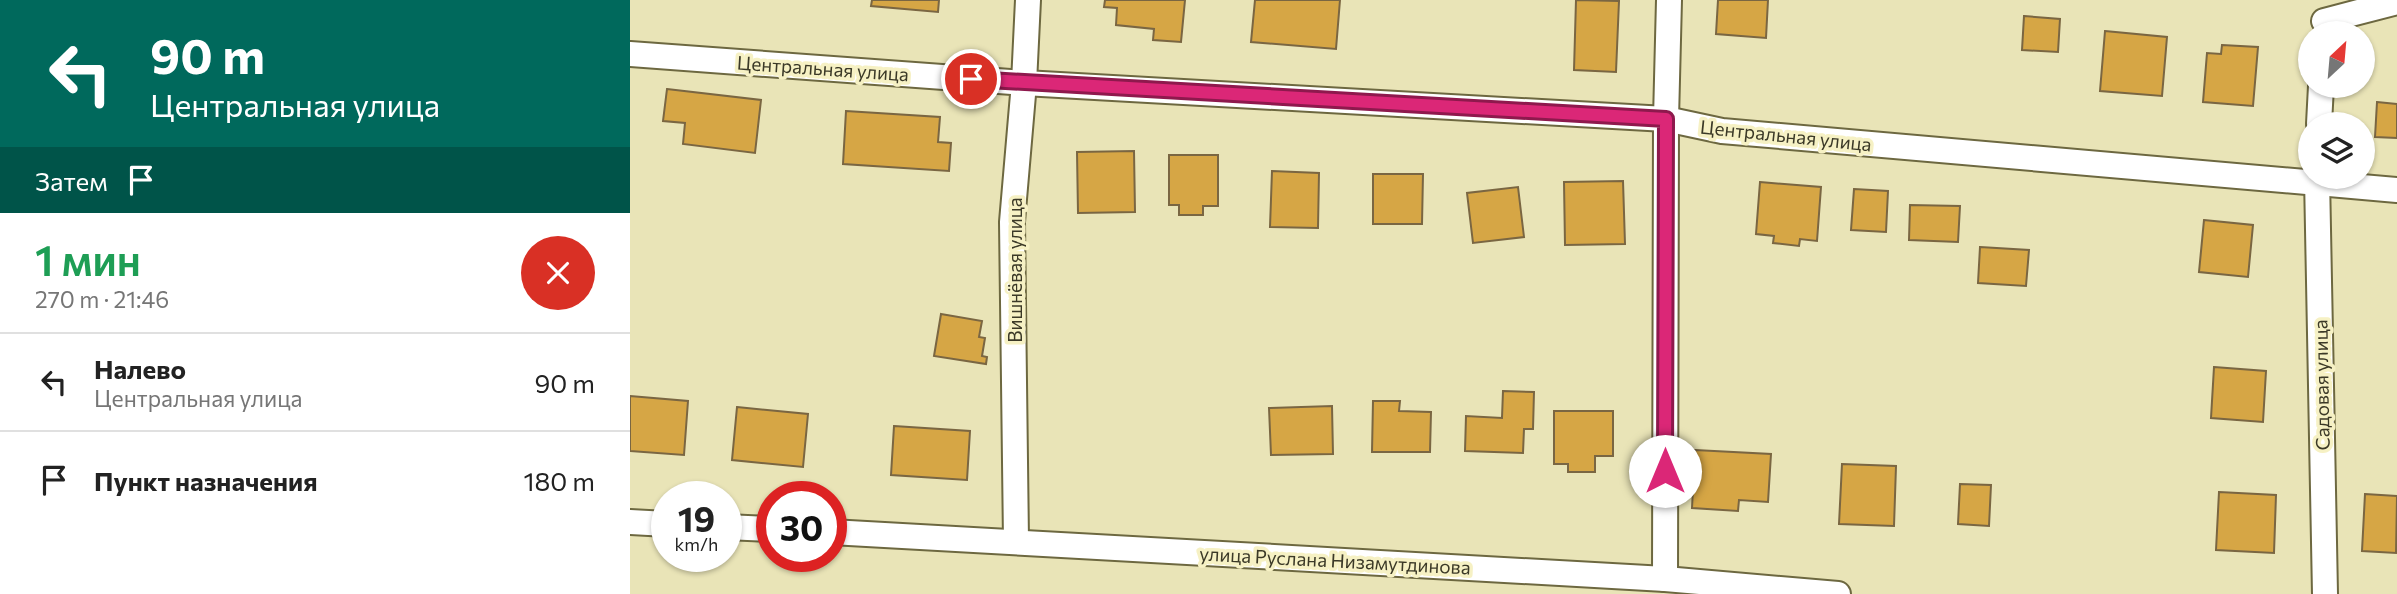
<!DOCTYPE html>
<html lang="ru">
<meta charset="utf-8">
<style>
body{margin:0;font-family:Commissioner,sans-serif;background:#f6f6f6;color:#222;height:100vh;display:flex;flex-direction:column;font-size:26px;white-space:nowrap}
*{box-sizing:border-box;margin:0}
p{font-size:23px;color:#767676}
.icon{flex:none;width:38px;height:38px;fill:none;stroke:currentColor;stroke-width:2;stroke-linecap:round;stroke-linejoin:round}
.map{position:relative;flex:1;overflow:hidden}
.sheet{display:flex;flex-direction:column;background:#fff;width:630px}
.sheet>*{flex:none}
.top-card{background:#00695c;color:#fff;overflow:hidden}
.needle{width:46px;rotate:26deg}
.tools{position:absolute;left:1668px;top:21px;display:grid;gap:14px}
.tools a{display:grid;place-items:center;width:77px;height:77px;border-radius:50%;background:#fff;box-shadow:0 2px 5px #0004;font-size:35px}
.speed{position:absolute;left:21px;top:481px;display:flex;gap:14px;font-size:35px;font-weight:700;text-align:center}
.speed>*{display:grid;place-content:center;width:91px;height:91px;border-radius:50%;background:#fff;box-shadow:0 2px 5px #0004;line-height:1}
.speed small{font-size:18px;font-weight:400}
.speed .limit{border:10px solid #d22;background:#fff;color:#111}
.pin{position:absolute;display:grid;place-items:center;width:60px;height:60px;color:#fff;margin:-30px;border:4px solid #fff;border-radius:50%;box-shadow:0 2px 7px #0007}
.me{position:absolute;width:77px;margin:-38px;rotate:0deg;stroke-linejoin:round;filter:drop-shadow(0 0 5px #0008)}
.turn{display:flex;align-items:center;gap:24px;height:147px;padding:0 35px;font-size:32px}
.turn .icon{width:91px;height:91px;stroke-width:2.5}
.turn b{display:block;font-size:49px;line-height:60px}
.then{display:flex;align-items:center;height:66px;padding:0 35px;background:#0003;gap:14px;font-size:26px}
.round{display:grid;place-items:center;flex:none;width:74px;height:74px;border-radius:37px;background:#f6f6f6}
.headline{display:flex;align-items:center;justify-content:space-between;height:119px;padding:0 35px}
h1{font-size:42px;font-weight:600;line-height:52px;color:#1e9e55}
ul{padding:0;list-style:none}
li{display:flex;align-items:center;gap:21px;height:98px;padding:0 35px;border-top:2px solid #e0e0e0}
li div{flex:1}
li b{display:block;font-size:26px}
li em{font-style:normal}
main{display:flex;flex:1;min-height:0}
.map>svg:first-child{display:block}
.building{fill:#d6a645;stroke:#7a6642;stroke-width:2}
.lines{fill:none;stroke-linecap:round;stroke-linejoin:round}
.street-casing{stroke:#6d6840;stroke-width:28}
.street{stroke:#fff;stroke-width:24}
.route-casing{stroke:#8e194d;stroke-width:18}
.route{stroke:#db2777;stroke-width:12}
.labels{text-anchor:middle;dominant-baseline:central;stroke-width:7;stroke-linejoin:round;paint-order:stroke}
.street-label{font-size:19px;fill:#3b3927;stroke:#f6f1c4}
</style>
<main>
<section class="sheet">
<div class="top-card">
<div class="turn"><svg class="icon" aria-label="left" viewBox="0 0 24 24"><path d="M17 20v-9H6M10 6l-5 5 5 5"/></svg><div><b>90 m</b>Центральная улица</div></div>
<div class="then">Затем<svg class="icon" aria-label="arrive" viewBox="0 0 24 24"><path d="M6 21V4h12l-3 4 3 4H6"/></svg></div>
</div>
<div class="headline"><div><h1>1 мин</h1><p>270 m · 21:46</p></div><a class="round" style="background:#d93025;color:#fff"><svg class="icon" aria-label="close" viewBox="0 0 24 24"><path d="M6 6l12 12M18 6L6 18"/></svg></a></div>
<ul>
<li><svg class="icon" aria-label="left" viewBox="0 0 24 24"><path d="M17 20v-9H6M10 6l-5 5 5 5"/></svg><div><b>Налево</b><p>Центральная улица</p></div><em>90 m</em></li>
<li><svg class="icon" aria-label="arrive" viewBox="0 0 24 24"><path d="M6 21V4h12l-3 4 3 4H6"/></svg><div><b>Пункт назначения</b></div><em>180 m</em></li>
</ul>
</section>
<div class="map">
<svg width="1767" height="594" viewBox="0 0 1767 594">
<rect width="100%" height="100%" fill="#e9e4b7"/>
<g class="building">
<path d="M242,0H309L308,12L241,6Z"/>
<path d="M475,0H555L551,42L523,40L524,29L486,25L487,8L474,7Z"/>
<path d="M625,0H710L706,49L621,42Z"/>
<path d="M946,0L989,1L986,72L944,70Z"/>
<path d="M1088,0H1138L1136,38L1086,34Z"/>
<path d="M1394,16L1430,19L1428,52L1392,50Z"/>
<path d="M1475,31L1537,37L1532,96L1470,91Z"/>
<path d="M1592,45L1628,47L1623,106L1573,102L1577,53L1591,54Z"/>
<path d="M37,89L131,100L125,153L53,144L55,123L33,121Z"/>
<path d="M1747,102L1767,104V138L1745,137Z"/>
<path d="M216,111L310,117L308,142L321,143L319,171L213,164Z"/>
<path d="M504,151L505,212L448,213L447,152Z"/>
<path d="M539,155H588V206H573V215H549V205H539Z"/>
<path d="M642,171L689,173L688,228L640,227Z"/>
<path d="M743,174H793L792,224H743Z"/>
<path d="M993,181L995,244L935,245L934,182Z"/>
<path d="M1130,182L1191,187L1187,241L1170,239L1169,246L1143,243L1144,236L1126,234Z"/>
<path d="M888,187L894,237L843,243L837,193Z"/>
<path d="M1224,189L1258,191L1256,232L1221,230Z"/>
<path d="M1280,205L1330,206L1328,242L1279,240Z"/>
<path d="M1574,220L1623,225L1618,277L1569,272Z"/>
<path d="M1350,247L1399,250L1396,286L1348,283Z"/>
<path d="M311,314L352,321L349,337L355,338L352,356L357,357L356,364L304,356Z"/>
<path d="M1584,367L1636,371L1633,422L1581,418Z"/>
<path d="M873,391L904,392L903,429H894L893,453L835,451L836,416L872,418Z"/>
<path d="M0,396L58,401L54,455L0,451Z"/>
<path d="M743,401H770L769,411L801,412L800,452H742Z"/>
<path d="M702,406L703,454L641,455L639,408Z"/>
<path d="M107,407L178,414L173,467L102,460Z"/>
<path d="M924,411H983V456H965V472H938V464H924Z"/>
<path d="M264,426L340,431L337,480L261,475Z"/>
<path d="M1065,450L1141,454L1138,502L1109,500L1108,511L1062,508Z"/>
<path d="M1212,464L1266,466L1264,526L1209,524Z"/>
<path d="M1330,484L1361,485L1359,526L1328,524Z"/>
<path d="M1589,492L1646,495L1644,553L1586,550Z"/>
<path d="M1735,494L1767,496L1766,553L1732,551Z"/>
</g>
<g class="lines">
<g class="street-casing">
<g id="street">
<path d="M1694,21L1767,2"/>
<path d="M0,54L394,83L1036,119L1092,131L1767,190"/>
<path d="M1689,124L1691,86"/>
<path d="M1687,177L1695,594"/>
<path d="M0,522L37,524"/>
<path d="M96,527L142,529"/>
<path d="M201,532L1035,579L1208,594"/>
<path d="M386,541L382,222L394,83L398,0"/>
<path d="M1035,579L1036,119L1039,0"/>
</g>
</g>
<use href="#street" class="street"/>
</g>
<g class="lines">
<g class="route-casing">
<path id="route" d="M341,79L1036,119L1035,471"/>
</g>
<use href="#route" class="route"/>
</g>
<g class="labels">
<g class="street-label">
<text transform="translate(193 68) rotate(4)">Центральная улица</text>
<text transform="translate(1156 135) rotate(6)">Центральная улица</text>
<text transform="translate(384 270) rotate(-90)">Вишнёвая улица</text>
<text transform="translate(1691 385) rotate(-91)">Садовая улица</text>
<text transform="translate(705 560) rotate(3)">улица Руслана Низамутдинова</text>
</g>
</g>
</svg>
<div class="tools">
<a><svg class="needle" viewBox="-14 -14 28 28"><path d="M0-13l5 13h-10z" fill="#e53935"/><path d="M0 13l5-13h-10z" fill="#767676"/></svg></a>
<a><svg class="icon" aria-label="layers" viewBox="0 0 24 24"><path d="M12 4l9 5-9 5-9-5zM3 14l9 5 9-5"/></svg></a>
</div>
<div class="speed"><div>19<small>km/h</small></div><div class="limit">30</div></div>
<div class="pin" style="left:341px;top:79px;background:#d93025"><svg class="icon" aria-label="arrive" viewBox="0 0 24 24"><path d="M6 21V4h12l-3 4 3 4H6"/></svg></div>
<svg class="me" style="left:1035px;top:471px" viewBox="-20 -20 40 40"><circle r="19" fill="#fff"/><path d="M0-13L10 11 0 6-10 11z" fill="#db2777"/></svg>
</div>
</main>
